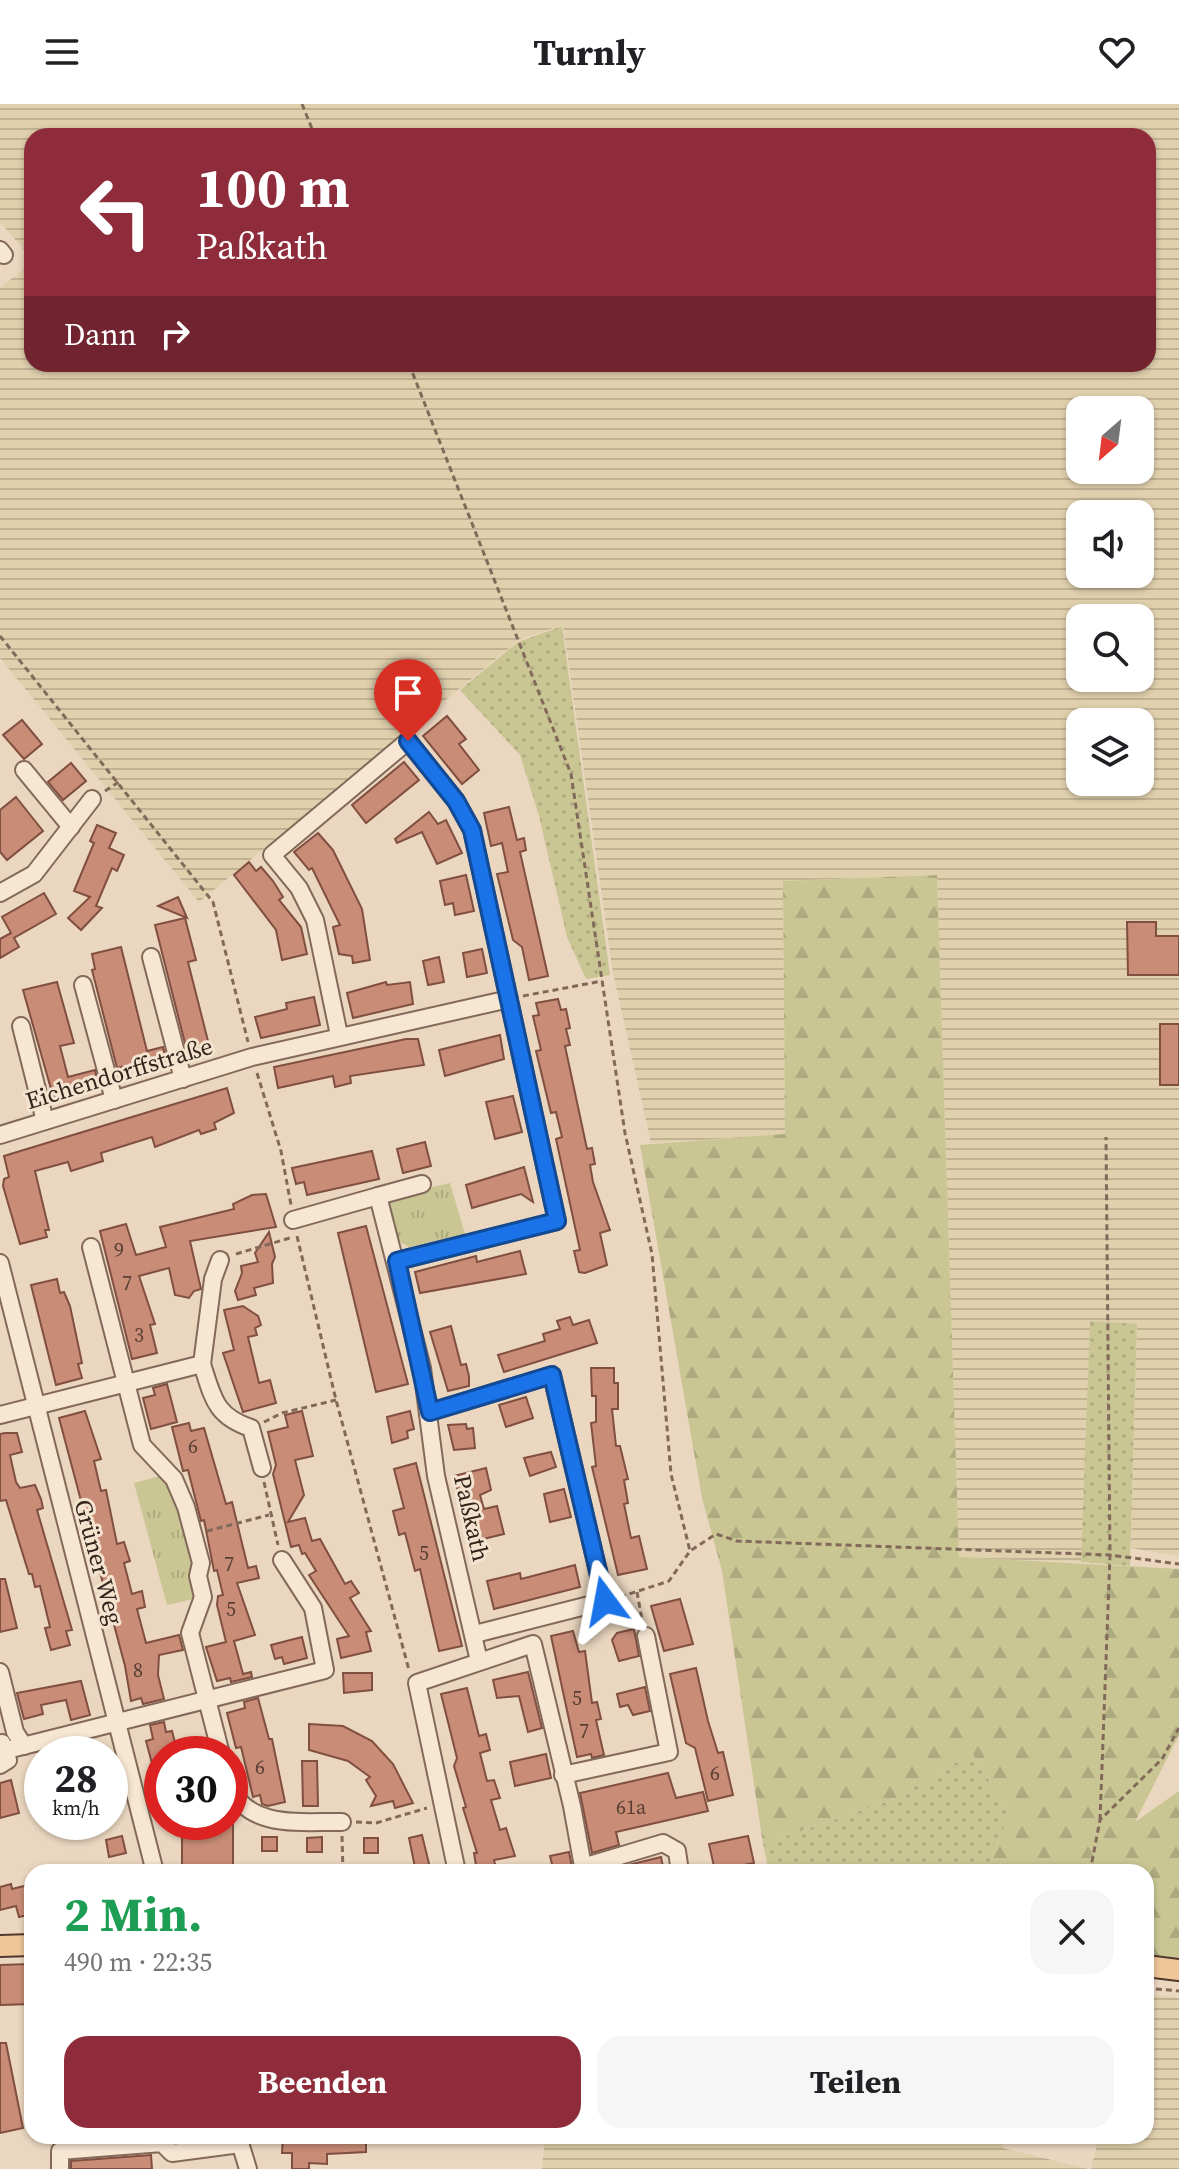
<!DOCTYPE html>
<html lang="de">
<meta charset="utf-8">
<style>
body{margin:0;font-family:"Source Serif 4",serif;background:#f6f6f6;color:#202124;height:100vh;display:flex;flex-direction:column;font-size:30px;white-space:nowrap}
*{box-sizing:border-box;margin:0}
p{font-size:26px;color:#757577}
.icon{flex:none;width:44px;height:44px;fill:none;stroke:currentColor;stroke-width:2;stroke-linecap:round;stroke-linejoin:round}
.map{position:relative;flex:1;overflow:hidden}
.details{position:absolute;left:24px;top:1760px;width:1130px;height:280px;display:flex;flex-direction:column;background:#fff;border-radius:24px;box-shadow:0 2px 6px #0004}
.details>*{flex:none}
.top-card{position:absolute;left:24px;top:24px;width:1132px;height:244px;border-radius:24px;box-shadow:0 2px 6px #0004;background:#8f2c3c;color:#fff;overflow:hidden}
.needle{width:52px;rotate:208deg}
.buttons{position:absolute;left:1066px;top:292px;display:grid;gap:16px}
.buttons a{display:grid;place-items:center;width:88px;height:88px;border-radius:16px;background:#fff;box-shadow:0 2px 6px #0004;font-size:40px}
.speed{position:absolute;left:24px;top:1632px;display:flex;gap:16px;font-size:40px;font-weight:700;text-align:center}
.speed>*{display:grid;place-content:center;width:104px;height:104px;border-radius:50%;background:#fff;box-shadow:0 2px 6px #0004;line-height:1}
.speed small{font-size:20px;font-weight:400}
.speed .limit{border:12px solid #d22;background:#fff;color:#111}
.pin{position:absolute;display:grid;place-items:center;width:68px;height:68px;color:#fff;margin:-82px -34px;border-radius:50% 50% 50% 0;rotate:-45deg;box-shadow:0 0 8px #0007}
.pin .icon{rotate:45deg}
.me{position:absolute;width:88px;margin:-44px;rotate:347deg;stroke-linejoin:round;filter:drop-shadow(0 0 6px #0008)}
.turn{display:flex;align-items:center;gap:28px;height:168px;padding:0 40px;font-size:36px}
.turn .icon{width:104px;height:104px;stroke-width:2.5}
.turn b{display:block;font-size:56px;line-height:68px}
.then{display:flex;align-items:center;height:76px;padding:0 40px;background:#0003;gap:16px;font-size:30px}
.round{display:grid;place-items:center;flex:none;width:84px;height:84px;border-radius:24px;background:#f6f6f6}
.overview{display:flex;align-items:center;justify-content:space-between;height:136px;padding:0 40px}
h1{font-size:48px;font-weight:700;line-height:60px;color:#1e9e55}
.cta{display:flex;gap:16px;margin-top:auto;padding:16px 40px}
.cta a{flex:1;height:92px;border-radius:24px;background:#8f2c3c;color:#fff;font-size:32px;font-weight:700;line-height:92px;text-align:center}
.cta a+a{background:#f6f6f6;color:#202124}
header{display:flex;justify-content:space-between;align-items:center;height:104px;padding:0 40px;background:#fff;font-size:36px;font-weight:700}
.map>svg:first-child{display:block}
.farmland{fill:url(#farmland-rules);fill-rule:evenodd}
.grass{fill:url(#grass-dots)}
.forest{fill:url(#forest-firs)}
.park{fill:url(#park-tufts)}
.building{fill:#c88c77;stroke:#814f40;stroke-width:2}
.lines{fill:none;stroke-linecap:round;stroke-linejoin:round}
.minor-casing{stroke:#836959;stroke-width:20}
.major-casing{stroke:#51382d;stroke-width:24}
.path{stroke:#836959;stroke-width:3;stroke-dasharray:6 4;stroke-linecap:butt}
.minor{stroke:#f7e6d2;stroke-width:16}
.major{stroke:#eec698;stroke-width:20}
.route-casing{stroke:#114b97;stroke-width:20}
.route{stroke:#1a73e8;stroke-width:14}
.labels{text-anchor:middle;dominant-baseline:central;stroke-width:6;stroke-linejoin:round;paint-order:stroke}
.number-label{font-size:20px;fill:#583e33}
.street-label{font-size:24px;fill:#33241c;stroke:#f3e3cf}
</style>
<header><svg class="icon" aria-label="menu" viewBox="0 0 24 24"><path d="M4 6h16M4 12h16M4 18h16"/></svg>Turnly<svg class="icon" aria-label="heart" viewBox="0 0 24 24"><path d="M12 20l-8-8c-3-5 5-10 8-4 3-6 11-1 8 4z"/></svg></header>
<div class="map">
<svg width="1179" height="2065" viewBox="0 0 1179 2065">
<defs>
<pattern id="farmland-rules" width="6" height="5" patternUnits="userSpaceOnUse" patternTransform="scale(2)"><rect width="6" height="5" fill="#e0d0ad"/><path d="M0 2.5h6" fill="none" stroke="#c1b294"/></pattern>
<pattern id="grass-dots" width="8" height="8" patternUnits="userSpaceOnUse" patternTransform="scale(2)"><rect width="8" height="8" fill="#c9c694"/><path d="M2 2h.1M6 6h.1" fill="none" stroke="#adaa7f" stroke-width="1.8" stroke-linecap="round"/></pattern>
<pattern id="forest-firs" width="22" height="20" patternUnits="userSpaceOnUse" patternTransform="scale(2)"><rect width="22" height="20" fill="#c9c694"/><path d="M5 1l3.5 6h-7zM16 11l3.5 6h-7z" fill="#adaa7f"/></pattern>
<pattern id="park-tufts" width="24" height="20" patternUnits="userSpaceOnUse" patternTransform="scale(2)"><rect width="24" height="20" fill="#c9c694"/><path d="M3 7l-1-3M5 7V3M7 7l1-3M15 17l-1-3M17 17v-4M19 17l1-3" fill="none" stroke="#adaa7f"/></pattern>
</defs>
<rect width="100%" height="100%" fill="#ebd7c0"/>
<g class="farmland">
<path d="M0,0H1179V1452L1131,1444L1137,1221L1091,1217L1081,1458L959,1454L937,771L783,777L785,1031L651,1039L613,869L563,521L520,535L199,798L0,554V184L32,158V260H1148V32H32V155L0,118ZM1080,306H1140V366H1080ZM1080,410H1140V470H1080ZM1080,514H1140V574H1080ZM1080,618H1140V678H1080Z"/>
<path d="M1146,1890L1179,1894V2065H1091L1099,2032H1146Z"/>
<path d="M545,2032H1003V2044L1089,2065H542Z"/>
</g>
<g class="grass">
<path d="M562,522L610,871L586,875L567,833L539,712L520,651L460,586L518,538Z"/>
<path d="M1090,1217L1137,1220L1130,1462L1081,1458Z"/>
<path d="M972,1649L1010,1710L986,1768H769L763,1740L894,1695Z"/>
</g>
<path class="forest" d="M937,771L959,1453L1179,1465V1631L1135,1718L1179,1687V1862L1146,1859V1768H986L1010,1710L972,1649L894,1695L763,1740L722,1467L702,1394L640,1041L785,1030L783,777Z"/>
<g class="park">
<path d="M450,1079L465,1130L409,1143L396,1136L388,1104L395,1092Z"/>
<path d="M164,1371C185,1410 196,1449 197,1494L167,1501L134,1379Z"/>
</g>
<g class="building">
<path d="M447,612L466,635L459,640L479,666L462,680L423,632Z"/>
<path d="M22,616L42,640L24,655L3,631Z"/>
<path d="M404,658L419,676L366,719L352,701Z"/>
<path d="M71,659L86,677L63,696L48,678Z"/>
<path d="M16,693L43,727L7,756L0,748V706Z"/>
<path d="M509,703L517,736L524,734L526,746L520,748L548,872L529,876L522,843L513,836L497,770L508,768L502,739L491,742L484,709Z"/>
<path d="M429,708L438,720L446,716L462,749L437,760L422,728L397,739L395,735Z"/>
<path d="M97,721L116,729L109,744L124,751L117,767L112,764L96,802L102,804L81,826L68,814L90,793L74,787L94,739L90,737Z"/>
<path d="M318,729L333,746L362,805L370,856L353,859L352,852L339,850L333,823L340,821L312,764L309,766L294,748Z"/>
<path d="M249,758L256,767L261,763L273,777L283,793L279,796L301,823L307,850L282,856L276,826L234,771Z"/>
<path d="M466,771L474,807L455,811L453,799L445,801L440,777Z"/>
<path d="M44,789L56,810L14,834L19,843L0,854V835L11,829L2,813Z"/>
<path d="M178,793L187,814L158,802Z"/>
<path d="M185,814L196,856L188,858L209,941L187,947L155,821Z"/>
<path d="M1127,818H1156V832H1179V871H1128Z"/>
<path d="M121,843L147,947L163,943L167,957L131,966L130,961L117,964L92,866L95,865L92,850Z"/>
<path d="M482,845L487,869L467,873L463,849Z"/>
<path d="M439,853L444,878L428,881L423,857Z"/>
<path d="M57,878L74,939L60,942L68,973L95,966L98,980L53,992L23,886Z"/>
<path d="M386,878L387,881L410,878L413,900L353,914L347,889Z"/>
<path d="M314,893L320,921L261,934L255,913L287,905L286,899Z"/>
<path d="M558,895L561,906L566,905L570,924L566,925L570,941L565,942L587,1045L592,1044L595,1060L590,1061L593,1078L610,1126L600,1129L607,1161L585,1169L579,1168L574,1147L580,1146L556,1035L562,1033L556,1008L551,1009L536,947L541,946L533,912L539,911L536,899Z"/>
<rect x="1160" y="920" width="19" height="61"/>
<path d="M500,931L504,955L445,972L439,946Z"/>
<path d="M406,935H418L424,961L350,972L351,979L335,983L333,972L278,984L274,963Z"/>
<path d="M227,984L234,1009L214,1019L216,1025L201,1030L199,1026L155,1043L152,1033L101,1049L103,1057L71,1067L68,1058L35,1067L49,1126H45L47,1133L20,1140L3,1082L4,1075L9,1073L4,1052Z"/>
<path d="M513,992L522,1028L495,1035L486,998Z"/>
<path d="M425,1038L431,1062L403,1069L397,1045Z"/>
<path d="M372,1047L379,1075L307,1091L304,1078L296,1080L292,1064Z"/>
<path d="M524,1063L533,1098L521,1090L472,1104L466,1081Z"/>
<path d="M266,1090L276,1123L190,1137L201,1185L194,1187L189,1194L175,1191L169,1164L139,1172L155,1220L150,1221L157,1249L132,1255L100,1127L126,1120L136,1151L166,1143L160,1123L234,1105L233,1100L252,1091Z"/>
<path d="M366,1122L408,1280L376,1288L338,1129Z"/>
<path d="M269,1128L275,1153L272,1160L273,1179L254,1184L256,1191L238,1196L235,1187L242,1169L241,1162L258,1158L255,1149Z"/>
<path d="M520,1147L526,1170L420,1189L415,1168L476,1152L477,1158Z"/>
<path d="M57,1175L60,1189L64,1188L70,1202L82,1259L78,1260L82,1274L56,1281L31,1181Z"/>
<path d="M243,1202L258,1212L261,1221L255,1224L257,1231L248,1233L259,1279L270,1276L276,1299L243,1308L223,1249L234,1246L224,1206Z"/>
<path d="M570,1213L573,1221L589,1216L597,1239L504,1268L498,1251L545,1237L543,1230L560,1225L557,1217Z"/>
<path d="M451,1222L461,1261L466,1260L469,1272V1282L448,1287L430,1228Z"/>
<path d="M591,1264H614V1279H618V1305H612L616,1342H620L628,1375L624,1376L628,1399L624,1400L631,1434L639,1432L647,1465L618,1471L592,1363L596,1362L591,1319L596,1318V1292H592Z"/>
<path d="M167,1280L177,1318L151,1325L143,1294L155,1291L153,1284Z"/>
<path d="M526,1293L533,1314L506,1323L499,1301Z"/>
<path d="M85,1307L101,1355L94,1357L101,1387L106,1386L117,1440L124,1438L130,1457L124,1459L132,1490L142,1487L145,1503L137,1505L146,1539L179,1531L183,1546L159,1551L158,1571L164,1595L143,1600L141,1594L131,1597L125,1562L59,1314Z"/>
<path d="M302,1307L313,1352L295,1356L304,1391L288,1418L305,1414L312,1437L320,1435L345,1480L351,1477L359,1489L350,1494L371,1527L366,1528L371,1547L341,1554L337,1535L349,1532L309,1471L316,1467L305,1449L302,1450L299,1441L291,1443L273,1370L276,1361L268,1328L288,1323L285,1311Z"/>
<path d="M410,1307L414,1325L407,1327L408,1334L392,1339L387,1313Z"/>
<path d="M189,1319L191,1327L204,1324L226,1400L232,1398L248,1464L256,1462L259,1474L237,1479L255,1531L234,1537L243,1570L251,1568L252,1573L231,1578L230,1574L217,1577L206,1543L226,1538L217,1501L218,1492L223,1491L217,1466L214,1467L204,1416L201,1417L188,1366L183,1367L172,1323Z"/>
<path d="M466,1320L467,1325L473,1324L475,1344L454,1346L448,1321Z"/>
<path d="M5,1329H17L22,1348L10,1351L16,1378L20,1384L35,1381L41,1395L43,1404L37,1406L72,1526L66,1527L70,1541L51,1546L45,1524L50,1523L40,1482L35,1483L32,1470H29L6,1396L0,1397V1330Z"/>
<path d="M551,1348L556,1363L530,1372L524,1354Z"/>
<path d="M416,1359L462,1542L439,1547L420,1465L415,1467L405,1429L399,1431L393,1407L404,1404L394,1365Z"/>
<path d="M486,1364L491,1386L480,1391L484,1405L497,1402L504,1430L471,1438L454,1372Z"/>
<path d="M564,1385L571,1413L550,1418L544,1390Z"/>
<path d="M575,1461L580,1483L494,1505L487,1477L520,1469L521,1475Z"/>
<path d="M0,1475H5L17,1524L0,1528Z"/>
<path d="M680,1495L693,1540L664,1547L651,1502Z"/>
<path d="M634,1525L639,1552L619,1557L612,1536L617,1529Z"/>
<path d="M573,1527L579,1548L585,1547L592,1599L597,1598L601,1615L596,1616L604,1651L592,1654L591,1650L577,1653L551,1532Z"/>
<path d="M302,1533L307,1554L284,1560L282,1553L275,1555L271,1541Z"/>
<path d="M696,1564L708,1617L718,1649L723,1648L733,1691L708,1697L695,1644L686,1639L670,1570Z"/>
<path d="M528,1568L542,1624L528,1628L519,1592L497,1594L493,1576Z"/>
<path d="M343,1569H372V1586L344,1589Z"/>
<path d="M81,1577L90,1611L71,1616L66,1596L41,1601L43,1610L24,1615L17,1589Z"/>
<path d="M645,1583L650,1607L633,1611L628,1601L620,1603L617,1590Z"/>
<path d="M467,1584L479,1632L486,1630L490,1646L480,1649L487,1677L494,1676L500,1694L491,1696L500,1726L506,1724L515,1752L494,1756L497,1768H477L474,1749H477L463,1704L466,1703L454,1662L457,1654L441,1590Z"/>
<path d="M258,1594L269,1635H272L285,1698L268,1702L262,1700L260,1691L253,1693L241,1643L236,1644L227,1609L245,1604L244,1598Z"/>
<path d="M164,1618L166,1628L172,1627L178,1650H162V1681L158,1682L146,1637L153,1635L150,1621Z"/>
<path d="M309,1620L343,1622L372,1637L393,1660L413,1699L395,1704L393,1697L371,1702L376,1692L366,1676L370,1673L348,1657L309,1646Z"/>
<path d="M546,1650L551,1674L515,1682L510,1658Z"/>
<path d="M302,1657H317L318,1702H303Z"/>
<path d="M668,1669L676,1694L703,1688L708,1707L616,1728L619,1741L592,1749L580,1689Z"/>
<path d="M11,1676L19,1709L0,1714V1679Z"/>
<rect x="182" y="1718" width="51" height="43"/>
<path d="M422,1731L431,1768H416L409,1734Z"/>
<path d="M122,1732L126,1749L109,1753L106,1736Z"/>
<path d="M748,1732L754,1759L715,1767L709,1740Z"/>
<rect x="262" y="1733" width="15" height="14"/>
<path d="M322,1733V1748H307V1734Z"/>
<rect x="364" y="1734" width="14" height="15"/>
<path d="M569,1748L573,1768H554L550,1752Z"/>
<path d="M661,1753L664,1768H620V1763Z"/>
<path d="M11,1780L12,1785L32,1780V1810L19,1813L16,1802L0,1806V1783Z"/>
<path d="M29,1860L32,1900L0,1901V1861Z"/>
<path d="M0,1939H6L23,2024L0,2029Z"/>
<path d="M283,2032H366V2048L327,2050V2060L309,2059V2065H292V2049H282Z"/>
<path d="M151,2051L152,2065H71V2057Z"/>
</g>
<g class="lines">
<g class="minor-casing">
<g id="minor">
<path d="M0,146L4,151"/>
<path d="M24,666L71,723"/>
<path d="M0,789L34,770L92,695"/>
<path d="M151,853L183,975"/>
<path d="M83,881L114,996"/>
<path d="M21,922L45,1017"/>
<path d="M339,931L315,816L299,784L272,751L408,637L456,697L472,726L557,1117L397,1157"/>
<path d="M0,1031L252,953L509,895"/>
<path d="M422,1080L378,1092L422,1264L436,1372L479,1557"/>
<path d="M293,1116L378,1092"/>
<path d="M91,1143L142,1341L174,1375L186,1403L201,1459L198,1472L203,1493L190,1529L221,1650"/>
<path d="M0,1159L155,1768"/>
<path d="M202,1260C213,1294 215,1312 251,1324L262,1364"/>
<path d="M430,1308L552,1271L605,1497L475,1530"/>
<path d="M0,1311L202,1260L213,1175L220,1156"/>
<path d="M0,1568L15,1628L24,1642"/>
<path d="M7,1646L325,1566L313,1504L282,1456"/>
<path d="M0,1661L8,1656L2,1639"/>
<path d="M563,1671L669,1648L646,1532"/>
<path d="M230,1683C250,1726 302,1717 342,1718"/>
<path d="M583,1763L663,1739L677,1747L680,1768"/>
<path d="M457,1768L417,1579L533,1540L572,1702L584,1768"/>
<path d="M238,2032L248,2065"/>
<path d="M60,2065V2047L162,2039L172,2049L240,2040"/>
</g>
</g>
<g class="major-casing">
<g id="major">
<path d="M0,1842L32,1841"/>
<path d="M1146,1862L1179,1866"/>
</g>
</g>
<g class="path">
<path d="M302,0L315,32"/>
<path d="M409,260L571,670L625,1029L652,1150L671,1370L690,1447"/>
<path d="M0,532L213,798L248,938"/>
<path d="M105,687L119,678"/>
<path d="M523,892L602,877"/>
<path d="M257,969L281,1047L291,1101"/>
<path d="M297,1132L336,1296L409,1566"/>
<path d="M236,1150L293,1133"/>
<path d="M264,1318L282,1309L336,1296"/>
<path d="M264,1378L278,1441"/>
<path d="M207,1427L269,1411"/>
<path d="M637,1488L642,1516"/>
<path d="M620,1493L669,1477L690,1447L716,1430L737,1437L1110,1451L1179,1460"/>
<path d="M1100,1716L1110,1451L1106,1033"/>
<path d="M356,1718L376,1719L427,1704"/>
<path d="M342,1732L343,1768"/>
<path d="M1090,1768L1100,1716L1162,1655L1179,1624"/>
<path d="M1146,1884L1179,1887"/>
</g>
<use href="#minor" class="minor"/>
<use href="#major" class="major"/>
</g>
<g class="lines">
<g class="route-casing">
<path id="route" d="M408,637L456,697L472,726L557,1117L397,1157L430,1308L552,1271L605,1497"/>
</g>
<use href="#route" class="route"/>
</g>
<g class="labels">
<g class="number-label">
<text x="119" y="1146">9</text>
<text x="127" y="1179">7</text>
<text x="139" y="1231">3</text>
<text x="193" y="1342">6</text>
<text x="424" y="1449">5</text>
<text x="229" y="1460">7</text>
<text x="231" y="1505">5</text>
<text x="138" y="1566">8</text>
<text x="577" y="1594">5</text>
<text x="584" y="1627">7</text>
<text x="260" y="1663">6</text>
<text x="715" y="1669">6</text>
<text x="631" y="1703">61a</text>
</g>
<g class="street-label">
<text transform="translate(119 969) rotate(-17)">Eichendorffstraße</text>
<text transform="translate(472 1414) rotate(77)">Paßkath</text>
<text transform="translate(99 1458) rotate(75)">Grüner Weg</text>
</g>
</g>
</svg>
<div class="buttons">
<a><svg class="needle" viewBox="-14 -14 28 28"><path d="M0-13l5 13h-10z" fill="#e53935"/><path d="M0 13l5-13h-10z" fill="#757577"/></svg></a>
<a><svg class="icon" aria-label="sound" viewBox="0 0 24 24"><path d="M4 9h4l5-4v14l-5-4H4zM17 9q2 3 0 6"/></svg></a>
<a><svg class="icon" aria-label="search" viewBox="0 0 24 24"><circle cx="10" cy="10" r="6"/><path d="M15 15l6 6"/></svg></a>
<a><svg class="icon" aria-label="layers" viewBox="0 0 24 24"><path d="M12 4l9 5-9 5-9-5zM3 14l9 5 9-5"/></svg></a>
</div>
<div class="speed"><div>28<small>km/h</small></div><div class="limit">30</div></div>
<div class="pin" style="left:408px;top:637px;background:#d93025"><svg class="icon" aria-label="arrive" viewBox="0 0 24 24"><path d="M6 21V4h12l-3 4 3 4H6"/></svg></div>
<svg class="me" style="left:605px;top:1497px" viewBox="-20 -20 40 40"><path d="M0-17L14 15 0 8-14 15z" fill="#1a73e8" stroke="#fff" stroke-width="4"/></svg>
<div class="top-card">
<div class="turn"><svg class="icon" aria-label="left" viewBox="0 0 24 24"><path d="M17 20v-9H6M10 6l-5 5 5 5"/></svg><div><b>100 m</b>Paßkath</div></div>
<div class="then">Dann<svg class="icon" aria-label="right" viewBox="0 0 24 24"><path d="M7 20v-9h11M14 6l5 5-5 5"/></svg></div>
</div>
<section class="details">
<div class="overview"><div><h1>2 Min.</h1><p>490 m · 22:35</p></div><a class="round"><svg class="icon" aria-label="close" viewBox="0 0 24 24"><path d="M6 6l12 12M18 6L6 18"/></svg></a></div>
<div class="cta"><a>Beenden</a><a>Teilen</a></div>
</section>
</div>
